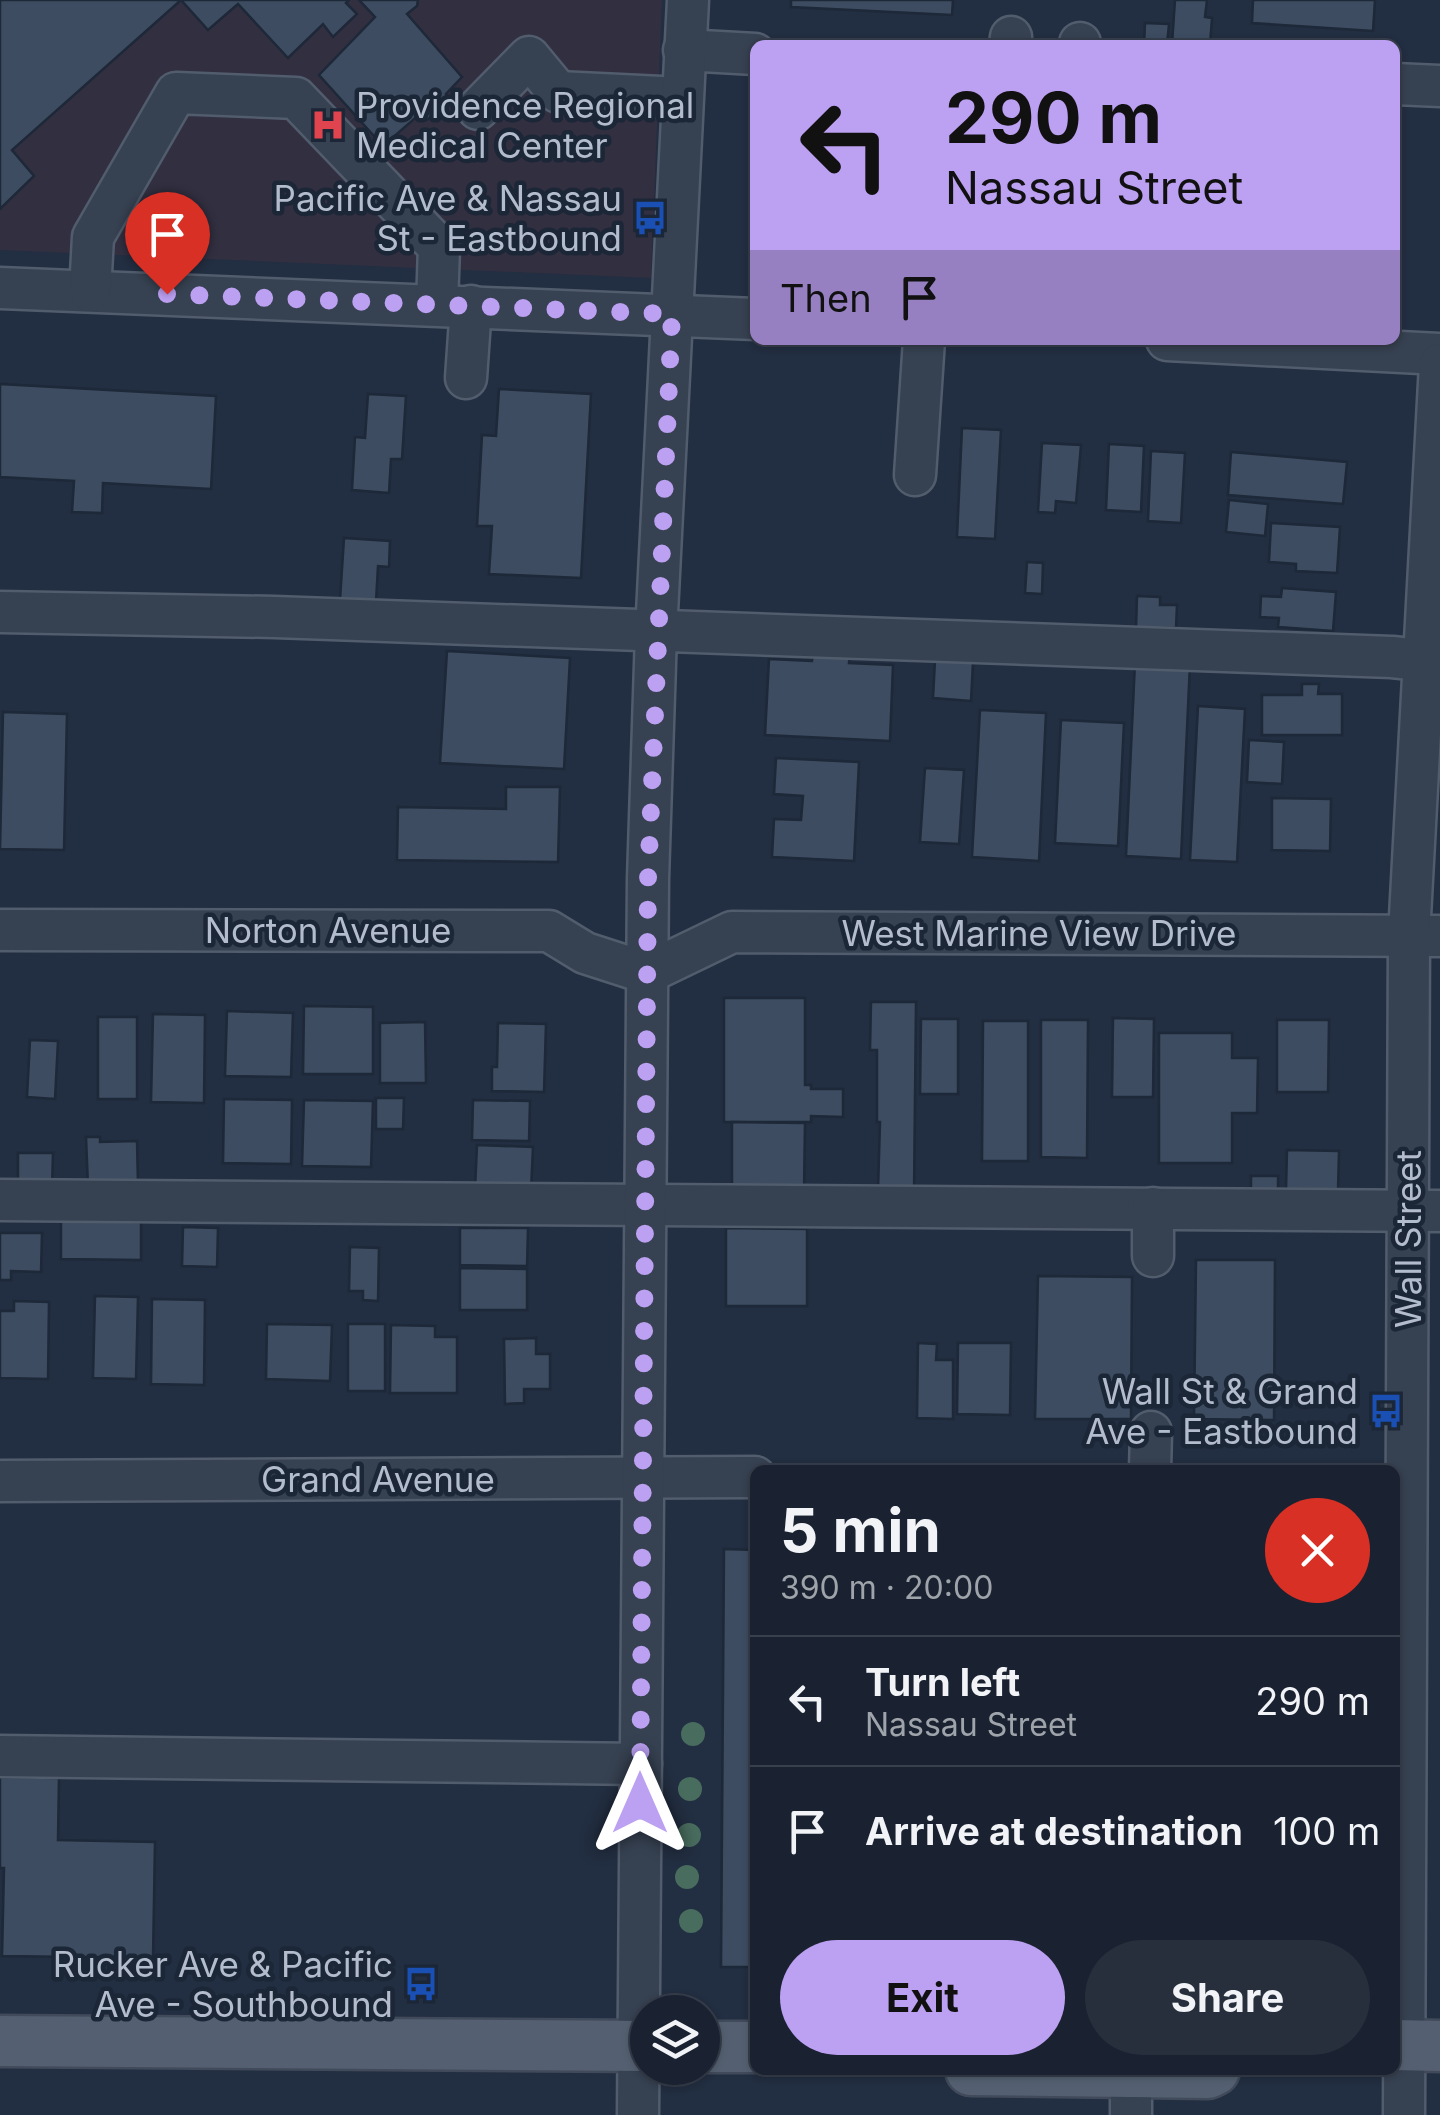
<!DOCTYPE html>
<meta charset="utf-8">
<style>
body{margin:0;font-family:Inter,sans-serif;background:#272f3d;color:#f1f3f6;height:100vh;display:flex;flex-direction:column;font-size:38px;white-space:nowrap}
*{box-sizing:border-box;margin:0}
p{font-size:32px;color:#9fa4ab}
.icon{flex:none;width:55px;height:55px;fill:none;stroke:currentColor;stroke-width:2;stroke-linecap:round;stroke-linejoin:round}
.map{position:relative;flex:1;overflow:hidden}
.panel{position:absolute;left:750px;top:1465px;width:650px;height:610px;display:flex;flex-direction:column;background:#1a2231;border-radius:15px;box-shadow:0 2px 8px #0004,0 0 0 2px #383f4d}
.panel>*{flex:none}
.top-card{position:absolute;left:750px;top:40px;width:650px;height:305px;border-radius:15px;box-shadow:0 2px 8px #0004,0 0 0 2px #383f4d;background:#bca0f2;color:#111;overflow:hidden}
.fabs{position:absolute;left:630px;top:1995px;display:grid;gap:20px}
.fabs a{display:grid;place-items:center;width:90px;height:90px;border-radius:50%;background:#1a2231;box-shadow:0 2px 8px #0004,0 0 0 2px #383f4d;font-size:50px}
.pin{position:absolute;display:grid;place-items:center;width:85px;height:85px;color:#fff;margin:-102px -42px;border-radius:50% 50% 50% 0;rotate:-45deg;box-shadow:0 0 10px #0007}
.pin .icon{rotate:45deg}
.me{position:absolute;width:110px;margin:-55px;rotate:0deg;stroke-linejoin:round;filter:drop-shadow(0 0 8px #0008)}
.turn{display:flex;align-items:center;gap:35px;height:210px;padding:0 30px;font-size:45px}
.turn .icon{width:130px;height:130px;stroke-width:2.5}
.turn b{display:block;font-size:70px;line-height:85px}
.then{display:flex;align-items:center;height:95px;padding:0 30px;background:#0003;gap:20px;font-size:38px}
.round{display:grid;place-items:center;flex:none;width:105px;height:105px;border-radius:52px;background:#272f3d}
.headline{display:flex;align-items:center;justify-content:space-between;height:170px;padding:0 30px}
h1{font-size:60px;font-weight:700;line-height:75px}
.cta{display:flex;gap:20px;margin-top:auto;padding:20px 30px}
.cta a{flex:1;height:115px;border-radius:60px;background:#bca0f2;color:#111;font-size:40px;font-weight:700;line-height:115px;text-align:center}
.cta a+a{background:#272f3d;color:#f1f3f6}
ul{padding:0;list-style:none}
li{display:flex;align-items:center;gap:30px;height:130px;padding:0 30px;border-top:2px solid #383f4d}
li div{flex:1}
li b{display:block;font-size:38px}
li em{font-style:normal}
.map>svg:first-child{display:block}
.medical{fill:#322f41}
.building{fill:#3d4c61;stroke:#1d2838;stroke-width:2.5}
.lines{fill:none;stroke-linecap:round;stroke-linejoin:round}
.minor-casing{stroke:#515c6c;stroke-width:45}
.major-casing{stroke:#404a5a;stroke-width:55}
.minor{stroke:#364151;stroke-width:40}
.major{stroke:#546071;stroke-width:50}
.tree{fill:#486c5e}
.route{stroke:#bca0f2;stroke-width:18;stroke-dasharray:0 32.4}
.labels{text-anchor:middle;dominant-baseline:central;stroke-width:9;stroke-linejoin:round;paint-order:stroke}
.poi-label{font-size:35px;fill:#b3bccc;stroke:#1b2636;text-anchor:end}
.street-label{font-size:35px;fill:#b3bccc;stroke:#1b2636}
</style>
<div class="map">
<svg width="1440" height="2115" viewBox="0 0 1440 2115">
<rect width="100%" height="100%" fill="#222e41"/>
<path class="medical" d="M0,0H662L651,278L0,250Z"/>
<g class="building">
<path d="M0,0H349L346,3L357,14L333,37L323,24L288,58L238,4L208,30L181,0L12,150L34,176L0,209Z"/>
<path d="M359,0H418L417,6L407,14L462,77L446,94L450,100L436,114L426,120L421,113L383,146L319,75L375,17Z"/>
<path d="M791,0H953L952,15L791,7Z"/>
<path d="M1175,0H1207L1205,17L1212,18L1210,45L1172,44Z"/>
<path d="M1253,0H1375L1373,31L1252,23Z"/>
<path d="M1145,23L1169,24L1167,45H1144Z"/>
<path d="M0,384L216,396L211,489L103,483L102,513L72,512L74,481L0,477Z"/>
<path d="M499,389L591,394L581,578L489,574L492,526H477L482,435L496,436Z"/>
<path d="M368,394L406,396L402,459H391L389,493L352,490L355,437L365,438Z"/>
<path d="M962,428L1001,430L995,539L957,537Z"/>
<path d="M1042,443L1081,445L1076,503L1056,501L1055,513L1038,512Z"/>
<path d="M1109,444L1144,446L1141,512L1106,510Z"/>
<path d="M1151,451L1185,453L1181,523L1148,521Z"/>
<path d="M1231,452L1347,462L1343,504L1228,495Z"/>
<path d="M1229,500L1268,504L1265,536L1226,532Z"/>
<path d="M1271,523L1340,527L1337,573L1296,571V564L1269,562Z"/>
<path d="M344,538L390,541L389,567L378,566L376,602L340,600Z"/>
<path d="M1027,562L1043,563L1042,594L1025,593Z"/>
<path d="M1282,588L1336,592L1333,631L1278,627L1279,618L1260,617L1261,596L1281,597Z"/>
<path d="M1137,596L1160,597V605H1177L1176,628H1136Z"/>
<path d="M447,651L570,658L564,769L440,763Z"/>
<path d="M813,652L850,654L849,663L893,665L890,741L765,735L769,659L812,661Z"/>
<path d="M935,660L973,662L971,701L933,698Z"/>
<path d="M1135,662L1190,664L1181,859L1126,856Z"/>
<path d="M1302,684H1319L1318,694H1342V735H1262V695H1302Z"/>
<path d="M1198,706L1245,709L1237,862L1190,860Z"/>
<path d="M980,710L1046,713L1039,861L972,857Z"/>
<path d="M3,712L67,714L64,850L0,849Z"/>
<path d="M1061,720L1124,723L1118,846L1055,843Z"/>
<path d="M1249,740L1284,742L1282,784L1247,782Z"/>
<path d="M776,758L859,762L854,861L772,857L774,819L801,820L803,796L774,794Z"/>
<path d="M925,768L964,770L959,844L920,842Z"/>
<path d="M506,787H560L558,862L397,860L398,807L506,809Z"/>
<path d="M1272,798L1331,799L1330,851L1272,850Z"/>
<path d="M724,998H805V1085H811V1089H843V1117L811,1116V1122H724Z"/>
<path d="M871,1002H916L914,1194L878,1191L880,1122H877V1050H870Z"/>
<path d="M304,1006L373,1007V1074H303Z"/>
<path d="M227,1011L293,1013L291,1077L225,1076Z"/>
<path d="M153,1014L205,1015L204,1103L151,1102Z"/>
<rect x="98" y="1017" width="39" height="82"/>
<path d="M1113,1018L1154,1019L1153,1097H1112Z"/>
<path d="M921,1019H958V1094H920Z"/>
<path d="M1041,1020H1088L1087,1158L1041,1157Z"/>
<path d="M1277,1020H1329L1328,1092H1277Z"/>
<path d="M983,1021H1028V1161H982Z"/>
<path d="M425,1022L426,1083H380V1023Z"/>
<path d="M498,1023L546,1024L544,1092L492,1091V1067H497Z"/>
<path d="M1159,1033H1232V1058H1258L1257,1113H1232V1163H1159Z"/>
<path d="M30,1040L58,1041L55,1099L27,1097Z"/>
<path d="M376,1098H404L403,1129H376Z"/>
<path d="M224,1099L292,1100L291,1164L223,1163Z"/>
<path d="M304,1100L373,1101L371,1167L302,1166Z"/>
<path d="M473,1100L530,1101L529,1141L472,1140Z"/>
<path d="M732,1122L805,1123L804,1191H732Z"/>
<path d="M86,1137H100V1142L137,1141L138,1185L88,1187Z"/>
<path d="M477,1145L533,1147L531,1191L475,1189Z"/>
<path d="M1287,1150L1339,1151L1338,1190L1286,1189Z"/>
<path d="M18,1153H53L52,1189L18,1188Z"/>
<rect x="1251" y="1176" width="27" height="19"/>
<path d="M61,1221L141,1222V1260L61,1259Z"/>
<path d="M183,1227L218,1228L217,1267L182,1266Z"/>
<path d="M460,1228H528L527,1266L460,1265Z"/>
<path d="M726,1228L807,1229V1306H726Z"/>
<path d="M0,1233H42L41,1272L11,1271V1280H0Z"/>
<path d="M350,1247L379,1248L378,1301L363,1300V1291H349Z"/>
<path d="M1196,1260H1275L1274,1420L1194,1419Z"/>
<path d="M460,1268L527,1269V1310H460Z"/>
<path d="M1038,1276L1132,1277L1131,1419H1035Z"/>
<path d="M95,1296L138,1297L136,1379L93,1378Z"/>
<path d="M152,1299L205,1300L204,1385L151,1384Z"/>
<path d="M14,1301L49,1302L48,1379L0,1378V1311H14Z"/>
<path d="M267,1324L332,1325L330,1381L266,1379Z"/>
<rect x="348" y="1324" width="37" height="67"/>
<path d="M391,1325L435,1326V1337H457V1393H390Z"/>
<path d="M536,1338V1354H550V1389H524V1403L505,1404L504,1339Z"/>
<path d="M918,1343L937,1344L936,1360H953V1419L917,1418Z"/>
<path d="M958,1343H1011L1010,1415L957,1414Z"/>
<path d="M724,1549L755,1550V1967H721Z"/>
<path d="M0,1777L59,1778L58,1840L155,1842L153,1958L2,1956L4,1868H0Z"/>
</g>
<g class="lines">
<g class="minor-casing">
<g id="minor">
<path d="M1010,45L1011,37"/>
<path d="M1080,45V43"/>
<path d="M684,50L755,54"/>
<path d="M1395,84L1440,86"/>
<path d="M478,109L529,57L558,92L682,98"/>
<path d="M0,288L755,319"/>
<path d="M90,291L93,237L176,93L296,98L439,247L437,305"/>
<path d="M1167,340L1440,354"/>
<path d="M466,378L471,306"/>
<path d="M915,475L924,340"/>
<path d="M0,612L275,617L1392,657L1440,662"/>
<path d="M0,930L549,931L585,953L647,973"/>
<path d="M647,973L732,932L1440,936"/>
<path d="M0,1200L1440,1211"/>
<path d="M1153,1208V1256"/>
<path d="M1150,1470L1151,1432"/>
<path d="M0,1481L755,1477"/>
<path d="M0,1756L641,1764"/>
<path d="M1131,2073V2115"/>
<path d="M638,2115L648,879L656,633L688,0"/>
<path d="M1404,2115L1409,935L1440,364"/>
</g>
</g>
<g class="major-casing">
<g id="major">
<path d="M0,2041L648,2046"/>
<path d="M1395,2045L1440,2046"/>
<path d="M702,2047H755"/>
<path d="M971,2070L1208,2073L1214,2070"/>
</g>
</g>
<use href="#minor" class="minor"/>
<use href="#major" class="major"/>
</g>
<g class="tree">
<circle cx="693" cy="1734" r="12"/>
<circle cx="690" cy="1789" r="12"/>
<circle cx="689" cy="1835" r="12"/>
<circle cx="687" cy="1877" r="12"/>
<circle cx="691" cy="1921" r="12"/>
</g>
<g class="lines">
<path class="route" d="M167,294L672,314L648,879L640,1803"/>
</g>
<defs>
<g id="hospital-bare" transform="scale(2.7)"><path d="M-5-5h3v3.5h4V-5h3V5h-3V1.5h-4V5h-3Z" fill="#e0444e" stroke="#1b2636" stroke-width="2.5" paint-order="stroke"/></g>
<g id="bus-bare" transform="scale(2.7)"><path d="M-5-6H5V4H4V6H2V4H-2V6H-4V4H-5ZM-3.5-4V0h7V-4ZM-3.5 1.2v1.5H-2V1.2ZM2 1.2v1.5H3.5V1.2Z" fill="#1a4fb4" stroke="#1b2636" stroke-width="2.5" paint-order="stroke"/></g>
</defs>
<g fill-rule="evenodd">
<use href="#hospital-bare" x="328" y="125"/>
<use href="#bus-bare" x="650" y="218"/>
<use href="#bus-bare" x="1386" y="1411"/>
<use href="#bus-bare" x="421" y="1984"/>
</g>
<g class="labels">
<g class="poi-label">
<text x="356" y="105" text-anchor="start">Providence Regional<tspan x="356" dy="40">Medical Center</tspan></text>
<text x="622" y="198">Pacific Ave &amp; Nassau<tspan x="622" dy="40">St - Eastbound</tspan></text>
<text x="1358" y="1391">Wall St &amp; Grand<tspan x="1358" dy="40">Ave - Eastbound</tspan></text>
<text x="393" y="1964">Rucker Ave &amp; Pacific<tspan x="393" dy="40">Ave - Southbound</tspan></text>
</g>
<g class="street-label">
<text x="328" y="930">Norton Avenue</text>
<text x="1039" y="933">West Marine View Drive</text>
<text transform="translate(1408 1239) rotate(-90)">Wall Street</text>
<text x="378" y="1479">Grand Avenue</text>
</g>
</g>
</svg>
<div class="fabs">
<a><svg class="icon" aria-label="layers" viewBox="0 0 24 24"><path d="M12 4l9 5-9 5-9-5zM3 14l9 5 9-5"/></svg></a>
</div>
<div class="pin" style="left:167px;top:294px;background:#d93025"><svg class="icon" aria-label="arrive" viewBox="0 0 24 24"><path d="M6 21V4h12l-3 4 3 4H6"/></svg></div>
<svg class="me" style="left:640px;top:1803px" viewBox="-20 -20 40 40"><path d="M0-17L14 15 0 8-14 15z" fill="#bca0f2" stroke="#fff" stroke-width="4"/></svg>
<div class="top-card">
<div class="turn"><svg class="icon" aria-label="left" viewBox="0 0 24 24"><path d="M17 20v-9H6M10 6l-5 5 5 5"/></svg><div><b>290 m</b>Nassau Street</div></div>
<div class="then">Then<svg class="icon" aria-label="arrive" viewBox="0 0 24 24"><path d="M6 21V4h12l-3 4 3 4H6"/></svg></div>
</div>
<section class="panel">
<div class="headline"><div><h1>5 min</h1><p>390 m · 20:00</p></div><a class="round" style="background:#d93025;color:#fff"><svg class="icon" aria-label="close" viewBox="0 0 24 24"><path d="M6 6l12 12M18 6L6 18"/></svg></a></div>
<ul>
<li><svg class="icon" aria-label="left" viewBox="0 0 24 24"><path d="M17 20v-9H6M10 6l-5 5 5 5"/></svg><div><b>Turn left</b><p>Nassau Street</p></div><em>290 m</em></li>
<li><svg class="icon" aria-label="arrive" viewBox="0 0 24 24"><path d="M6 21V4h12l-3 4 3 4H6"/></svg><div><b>Arrive at destination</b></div><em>100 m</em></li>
</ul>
<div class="cta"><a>Exit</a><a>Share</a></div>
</section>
</div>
